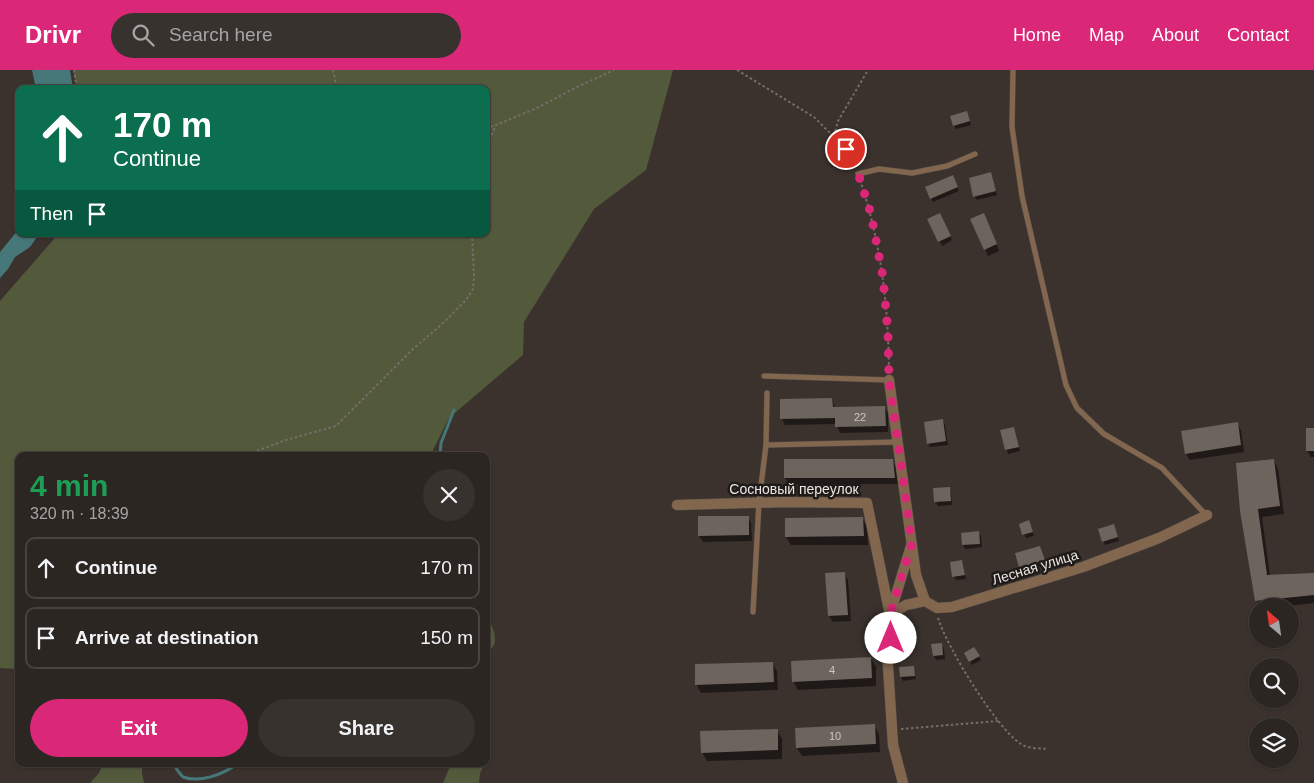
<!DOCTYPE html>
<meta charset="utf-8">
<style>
body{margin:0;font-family:Arial,sans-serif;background:#38322f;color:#f1f3f6;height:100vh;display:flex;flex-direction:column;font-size:19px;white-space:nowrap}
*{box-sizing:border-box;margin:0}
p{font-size:16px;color:#a6a5a5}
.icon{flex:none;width:28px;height:28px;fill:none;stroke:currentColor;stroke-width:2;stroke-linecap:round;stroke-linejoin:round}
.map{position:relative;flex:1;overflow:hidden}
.sheet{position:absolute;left:15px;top:382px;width:475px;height:315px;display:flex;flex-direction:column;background:#2c2622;border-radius:10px;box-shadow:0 1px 4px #0004,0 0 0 1px #484340}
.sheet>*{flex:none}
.banner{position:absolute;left:15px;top:15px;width:475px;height:152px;border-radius:10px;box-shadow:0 1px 4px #0004,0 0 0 1px #484340;background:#0b6e4f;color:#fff;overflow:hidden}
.needle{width:32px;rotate:331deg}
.controls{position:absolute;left:1249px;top:528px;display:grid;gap:10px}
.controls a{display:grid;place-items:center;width:50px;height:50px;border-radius:50%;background:#2c2622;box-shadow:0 1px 4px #0004,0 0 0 1px #484340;font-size:25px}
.pin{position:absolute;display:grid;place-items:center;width:42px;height:42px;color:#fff;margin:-21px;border:2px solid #fff;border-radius:50%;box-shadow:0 1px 5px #0007}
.me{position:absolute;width:55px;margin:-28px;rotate:0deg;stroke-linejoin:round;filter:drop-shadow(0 0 4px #0008)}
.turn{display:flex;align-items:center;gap:18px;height:105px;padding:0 15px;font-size:22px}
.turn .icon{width:65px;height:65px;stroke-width:2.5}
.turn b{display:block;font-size:35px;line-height:42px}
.then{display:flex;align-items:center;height:48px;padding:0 15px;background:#0003;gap:10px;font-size:19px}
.round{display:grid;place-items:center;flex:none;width:52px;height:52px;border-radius:26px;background:#38322f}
.summary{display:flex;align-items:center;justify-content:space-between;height:85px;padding:0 15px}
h1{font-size:30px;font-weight:700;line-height:38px;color:#1e9e55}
.action{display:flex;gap:10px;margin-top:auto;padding:10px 15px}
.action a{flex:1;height:58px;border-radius:30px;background:#db2777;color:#fff;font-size:20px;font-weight:700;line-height:58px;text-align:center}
.action a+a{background:#38322f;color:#f1f3f6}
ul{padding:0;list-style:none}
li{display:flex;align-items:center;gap:15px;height:62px;margin:0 10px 8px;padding:0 5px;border:2px solid #484340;border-radius:10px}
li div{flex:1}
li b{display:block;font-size:19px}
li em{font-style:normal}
header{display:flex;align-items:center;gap:30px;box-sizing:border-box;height:70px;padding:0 25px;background:#db2777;color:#fff}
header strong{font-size:24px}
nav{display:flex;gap:28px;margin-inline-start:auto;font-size:18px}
.search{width:350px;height:45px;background:#38322f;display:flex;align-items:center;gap:12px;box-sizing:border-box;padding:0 18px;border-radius:28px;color:#a6a5a5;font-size:19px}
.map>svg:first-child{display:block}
.green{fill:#535a3c}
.water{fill:#46787a}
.shadow{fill:#0007}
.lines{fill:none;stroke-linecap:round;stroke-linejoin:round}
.stream{stroke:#46787a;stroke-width:3}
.building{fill:#6d645d}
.lane-casing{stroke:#574f4a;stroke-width:6}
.street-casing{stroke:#574f4a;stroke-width:11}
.path{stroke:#766e69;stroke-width:2;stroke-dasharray:2.5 2.5;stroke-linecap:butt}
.lane{stroke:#82674e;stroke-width:5}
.street{stroke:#82674e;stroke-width:10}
.route{stroke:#db2777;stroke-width:9;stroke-dasharray:0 16.2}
.labels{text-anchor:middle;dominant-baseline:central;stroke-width:5;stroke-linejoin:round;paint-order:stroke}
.number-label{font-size:11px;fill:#ccc6c1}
.street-label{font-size:14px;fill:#ece6e2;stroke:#1f1b19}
</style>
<header>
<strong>Drivr</strong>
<div class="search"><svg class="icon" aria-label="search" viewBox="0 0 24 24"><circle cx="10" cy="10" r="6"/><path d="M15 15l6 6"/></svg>Search here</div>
<nav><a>Home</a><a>Map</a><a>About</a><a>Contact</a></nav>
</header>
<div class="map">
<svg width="1314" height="713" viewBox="0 0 1314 713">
<rect width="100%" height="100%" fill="#3b322d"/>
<g class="green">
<path d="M73,0H673L646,100L594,139L524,252L523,285L449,348L433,380V386H19V599L0,598V231L54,169L56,164H486V19H77Z"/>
<path d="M486,547C492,553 497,566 494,575C492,578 488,582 486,585Z"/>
<path d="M103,694H142V703L144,713H90L99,703Z"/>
<path d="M451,694H485L480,703L479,713H443Z"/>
</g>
<g class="water">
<path d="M32,0H70L73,19H36Z"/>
<path d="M19,159V164H39L30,177L15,187L8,199L0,208V182Z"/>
</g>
<g class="shadow">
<path d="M968,46L971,55L956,59L954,56Z"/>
<path d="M991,104L997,125L977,130L974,126Z"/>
<path d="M954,110L959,121L933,132L926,118Z"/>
<path d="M940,144L952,170L942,176L928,150Z"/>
<path d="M972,150L987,151L999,181L988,186Z"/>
<path d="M832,329L835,338H885L888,344V362L840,363L836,354L785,355L782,349Z"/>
<path d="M943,351L945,355L948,375L930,377L928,373Z"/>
<path d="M1237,354L1241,360L1244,382L1190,390L1186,384Z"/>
<path d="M1014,358L1020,381L1008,384L1002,361Z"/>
<path d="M1314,359V387H1311L1307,381Z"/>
<path d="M785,390L892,391L896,397L898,414H789L785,408Z"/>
<path d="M1274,390L1278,399L1284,444L1262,447L1270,506L1314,504V533L1288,536H1260L1257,531L1242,440Z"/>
<path d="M949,418L951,422L952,435L938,436L936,432Z"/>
<path d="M748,447L751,453L752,471L703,472L699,466Z"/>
<path d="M862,448L867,457L868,475H791L786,467Z"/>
<path d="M1029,452L1034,466L1026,468L1020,454Z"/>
<path d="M1114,455L1119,471L1105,475L1103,471Z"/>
<path d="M978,463L981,466L982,477L965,479L963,475Z"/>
<path d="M1040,477L1046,494L1023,501L1020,498Z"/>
<path d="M962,491L966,509L956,510L954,507Z"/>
<path d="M844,503L848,510L851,551L833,552L829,546Z"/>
<path d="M941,575L944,579L945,589L936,590L934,586Z"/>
<path d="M974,578L981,590L972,595L965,583Z"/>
<path d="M871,589L876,597V616L798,620L793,611Z"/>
<path d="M772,593L777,601L778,620L701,623L696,614Z"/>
<path d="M913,597L916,609L903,611L901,607Z"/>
<path d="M874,655L879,664L880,682L802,686L797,678Z"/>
<path d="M777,660L782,669V689L707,691L702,682Z"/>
</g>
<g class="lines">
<g class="stream">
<path d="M440,386L441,373L454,340"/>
<path d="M173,694C176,698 179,703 183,707C200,713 222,705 237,694"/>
</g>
</g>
<g class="building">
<path d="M967,41L970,51L953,56L950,46Z"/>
<path d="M991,102L996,121L973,127L969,108Z"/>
<path d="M953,105L958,117L930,129L925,117Z"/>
<path d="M940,143L951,166L938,172L927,149Z"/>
<path d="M984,143L997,174L984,180L970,149Z"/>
<path d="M832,328L833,337L885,336L886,356L835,357V348L780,349V329Z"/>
<path d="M943,349L946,371L927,374L924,352Z"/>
<path d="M1238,352L1241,375L1185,384L1181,361Z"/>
<path d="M1014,357L1019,377L1005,380L1000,360Z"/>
<rect x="1306" y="358" width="8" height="23"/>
<path d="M784,389H893L895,408H784Z"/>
<path d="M1274,389L1280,436L1258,439L1267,505L1314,503V525L1255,531L1240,441L1236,393Z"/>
<path d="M950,417L951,431L934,432L933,418Z"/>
<path d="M698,446H749V465L698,466Z"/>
<path d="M863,447L864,466L785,467V448Z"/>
<path d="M1029,450L1033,462L1022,465L1019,454Z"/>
<path d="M1114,454L1118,467L1102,472L1098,459Z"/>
<path d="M979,461L980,474L962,475L961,463Z"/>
<path d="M1040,476L1045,490L1019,498L1015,483Z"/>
<path d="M962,490L965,505L952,507L950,492Z"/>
<path d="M845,502L848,545L828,546L825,503Z"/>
<path d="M942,573L943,585L933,586L931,574Z"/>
<path d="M974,577L980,586L969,592L964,583Z"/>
<path d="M871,587L872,608L792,612L791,591Z"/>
<path d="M773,592L774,612L695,615V594Z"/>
<path d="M914,596L915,606L900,607L899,597Z"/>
<path d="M875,654L876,674L796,678L795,658Z"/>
<path d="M778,659V680L701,683L700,661Z"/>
</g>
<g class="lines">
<g class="lane-casing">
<g id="lane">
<path d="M1013,0L1012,57L1022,126L1066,315L1077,338L1104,364L1162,398L1206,445"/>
<path d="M858,104L879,99L912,103L947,96L975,84"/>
<path d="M764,306L889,310"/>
<path d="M766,375L898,372"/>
<path d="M753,542L759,432L766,375L767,323"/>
</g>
</g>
<g class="street-casing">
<g id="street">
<path d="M889,310L916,505L925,531L937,538L952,537L1083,497L1159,468L1207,445"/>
<path d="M677,435L785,432L867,433L890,545L891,568L887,580L893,675L903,713"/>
<path d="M890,544L911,476"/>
<path d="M890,545L906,535L925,531"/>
</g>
</g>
<g class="path">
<path d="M74,0L77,19"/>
<path d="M333,0L337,19"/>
<path d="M737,0L814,47L846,79L855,96"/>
<path d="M486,58L496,55"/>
<path d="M834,66L838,51L868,0"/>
<path d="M486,79L496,55L537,38L575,18L614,0"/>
<path d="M860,110C881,172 888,234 889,300"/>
<path d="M220,164L221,167L275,164"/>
<path d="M243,386L286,370L336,356L413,279L442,254L466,230L473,219L474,208L472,164"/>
<path d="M938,548C947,577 996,658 1021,674C1028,679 1039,678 1047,679"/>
<path d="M901,659L998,651"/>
</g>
<use href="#lane" class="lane"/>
<use href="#street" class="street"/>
</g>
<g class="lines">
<path class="route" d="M846,79L857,100L871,144L883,207L888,264L889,310L912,473L890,545L891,568"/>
</g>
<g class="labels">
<g class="number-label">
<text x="860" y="347">22</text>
<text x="832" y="600">4</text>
<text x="835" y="666">10</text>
</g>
<g class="street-label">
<text x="794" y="419">Сосновый переулок</text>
<text transform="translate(1035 497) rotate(-17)">Лесная улица</text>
</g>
</g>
</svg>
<div class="controls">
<a><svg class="needle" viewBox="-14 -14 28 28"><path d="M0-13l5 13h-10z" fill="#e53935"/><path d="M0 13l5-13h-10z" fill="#a6a5a5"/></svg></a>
<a><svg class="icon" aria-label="search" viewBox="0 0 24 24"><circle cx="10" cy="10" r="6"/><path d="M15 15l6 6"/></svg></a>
<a><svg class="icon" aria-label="layers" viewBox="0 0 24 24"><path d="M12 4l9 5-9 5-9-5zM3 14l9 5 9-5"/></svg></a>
</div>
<div class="pin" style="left:846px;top:79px;background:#d93025"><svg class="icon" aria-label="arrive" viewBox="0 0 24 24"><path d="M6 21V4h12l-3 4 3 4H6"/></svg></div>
<svg class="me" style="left:891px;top:568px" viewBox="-20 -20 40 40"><circle r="19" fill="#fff"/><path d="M0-13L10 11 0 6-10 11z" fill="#db2777"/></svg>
<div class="banner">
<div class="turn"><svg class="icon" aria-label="ahead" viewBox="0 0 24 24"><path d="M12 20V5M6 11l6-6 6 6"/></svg><div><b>170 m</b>Continue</div></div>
<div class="then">Then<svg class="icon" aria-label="arrive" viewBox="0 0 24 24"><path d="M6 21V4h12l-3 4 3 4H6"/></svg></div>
</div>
<section class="sheet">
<div class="summary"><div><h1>4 min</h1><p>320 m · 18:39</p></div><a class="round"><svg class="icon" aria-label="close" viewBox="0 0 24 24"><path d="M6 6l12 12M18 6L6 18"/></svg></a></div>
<ul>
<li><svg class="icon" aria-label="ahead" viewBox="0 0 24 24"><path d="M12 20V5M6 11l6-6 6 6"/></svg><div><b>Continue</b></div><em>170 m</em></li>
<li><svg class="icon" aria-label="arrive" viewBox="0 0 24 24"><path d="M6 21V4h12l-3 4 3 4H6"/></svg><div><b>Arrive at destination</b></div><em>150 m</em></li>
</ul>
<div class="action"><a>Exit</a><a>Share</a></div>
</section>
</div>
